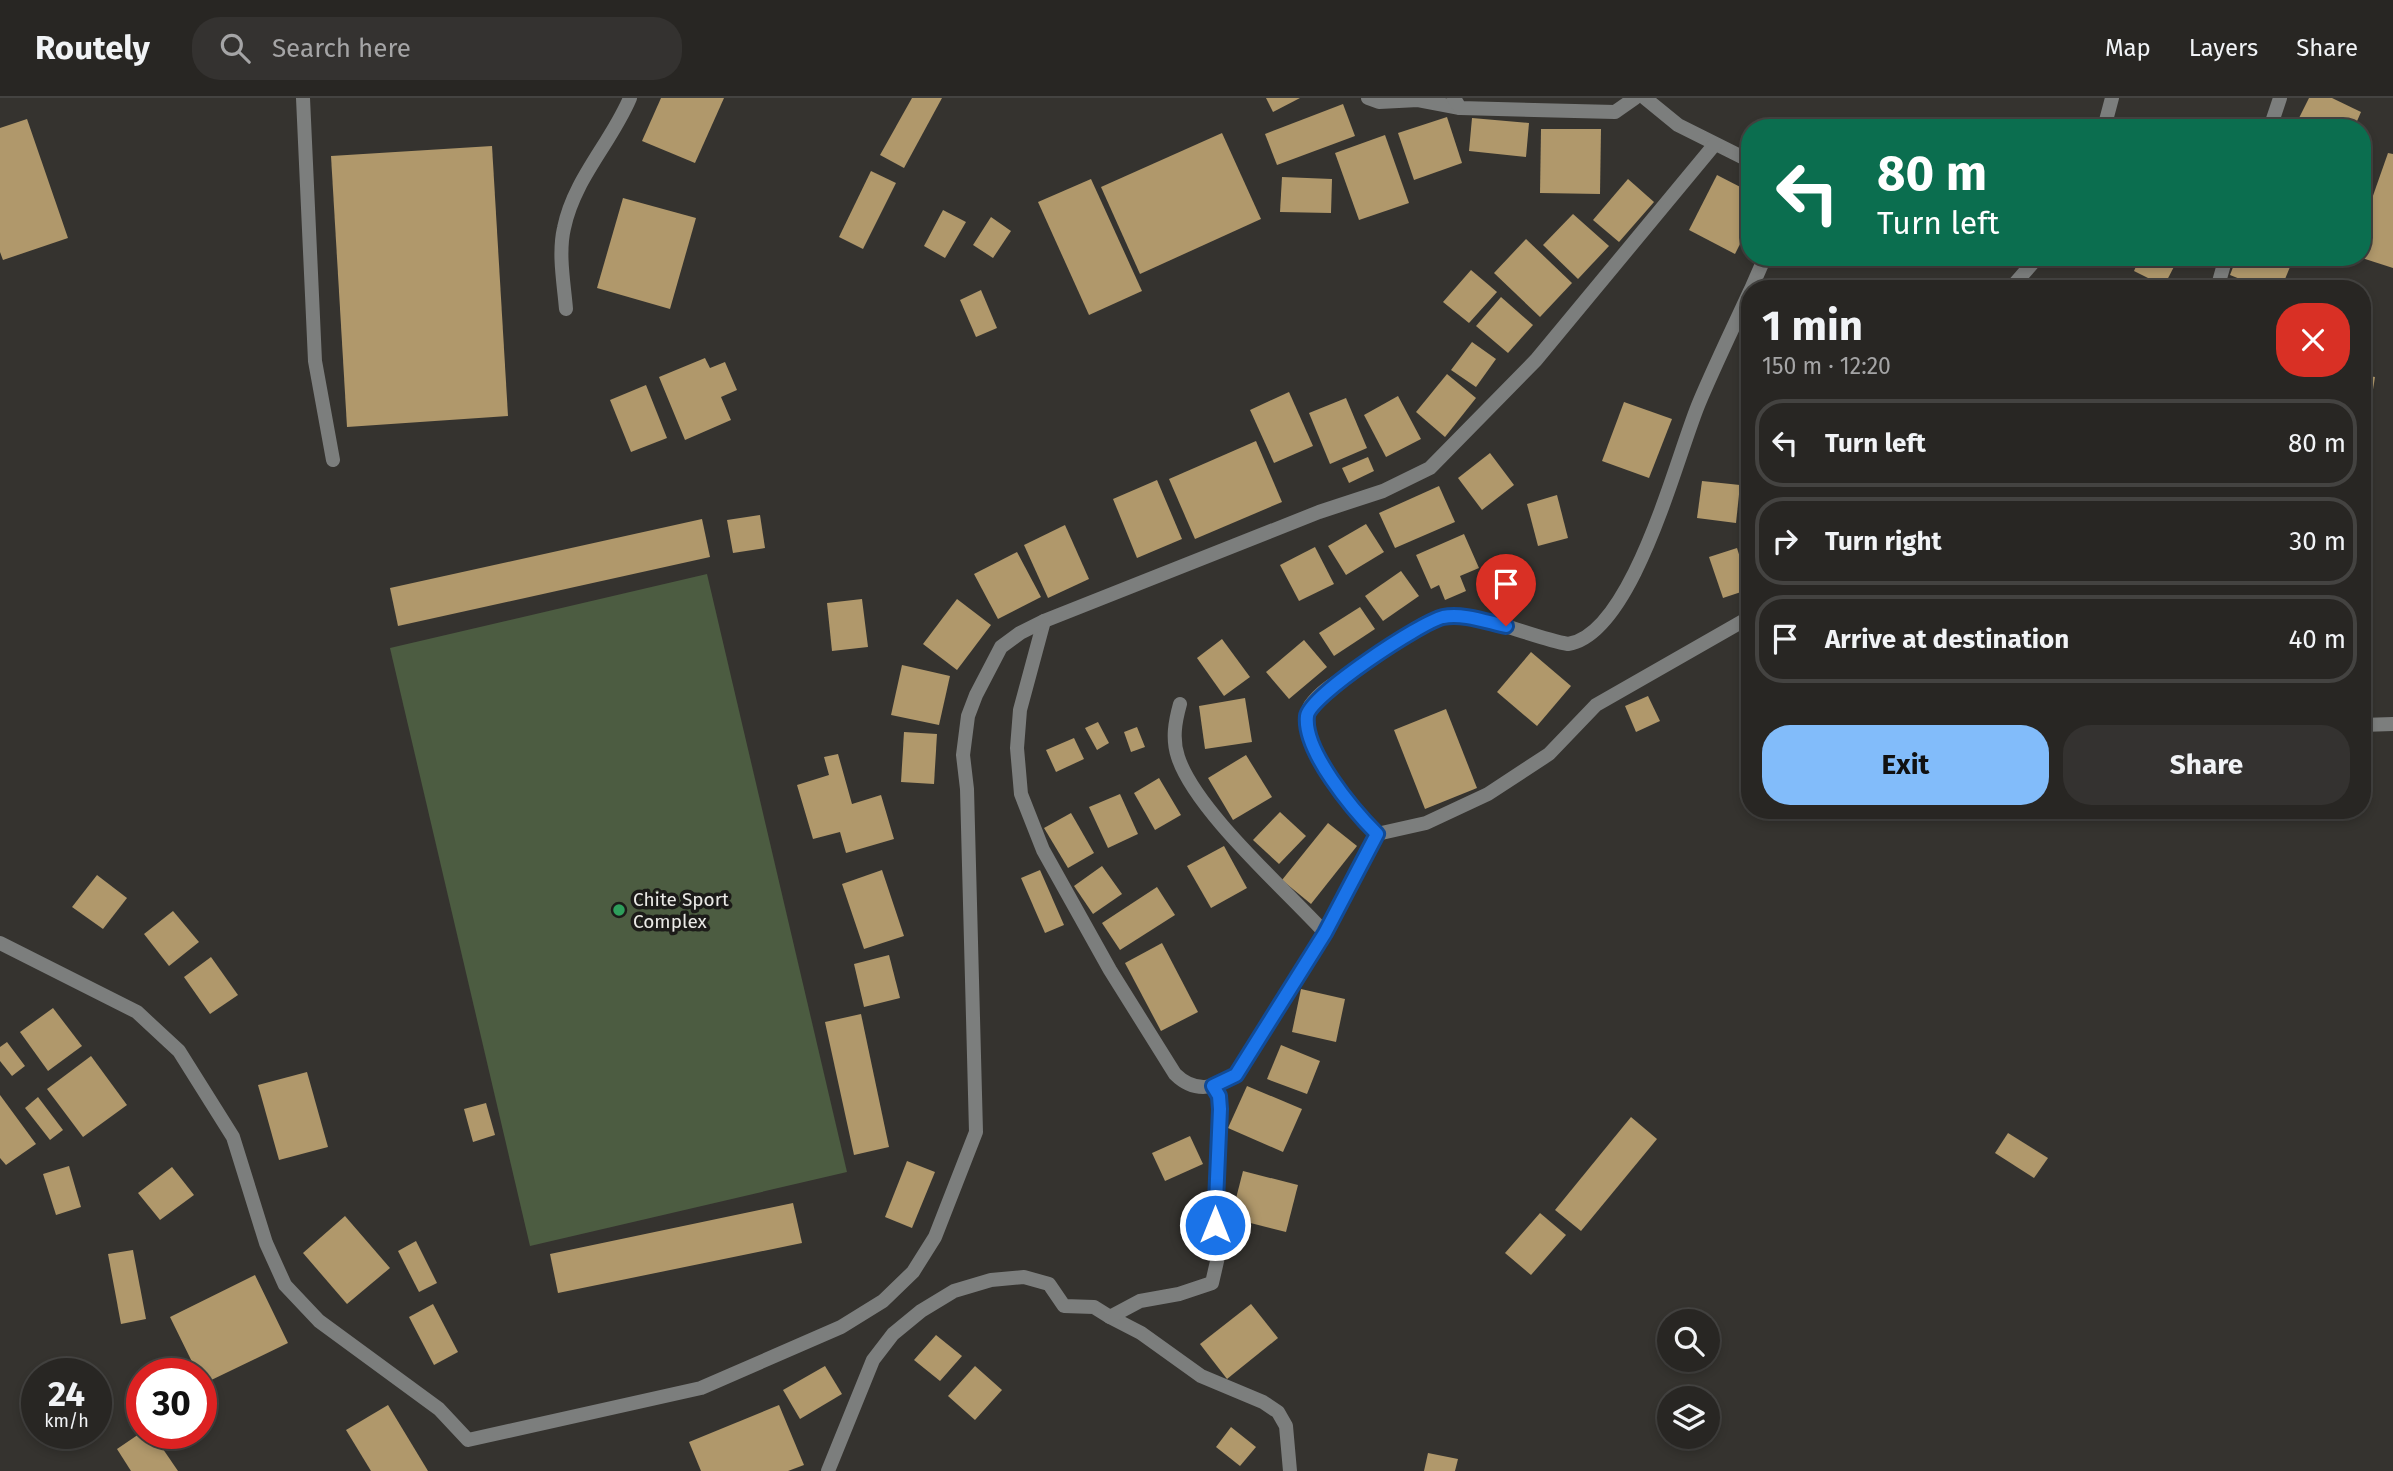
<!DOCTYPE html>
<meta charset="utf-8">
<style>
body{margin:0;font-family:"Fira Sans",sans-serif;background:#343230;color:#f1f3f6;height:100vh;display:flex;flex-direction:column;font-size:26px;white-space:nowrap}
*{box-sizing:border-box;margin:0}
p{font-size:23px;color:#a5a5a6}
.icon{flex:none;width:38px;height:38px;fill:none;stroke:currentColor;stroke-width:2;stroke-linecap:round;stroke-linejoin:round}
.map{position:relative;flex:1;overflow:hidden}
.drawer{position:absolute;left:1741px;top:182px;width:630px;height:539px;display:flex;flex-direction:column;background:#282623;border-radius:28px;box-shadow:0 4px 10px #0003,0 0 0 2px #444341}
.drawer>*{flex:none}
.hud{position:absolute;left:1741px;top:21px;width:630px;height:147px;border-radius:28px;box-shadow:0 4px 10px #0003,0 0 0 2px #444341;background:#0b6e4f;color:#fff;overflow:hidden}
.fabs{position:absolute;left:1657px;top:1211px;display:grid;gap:14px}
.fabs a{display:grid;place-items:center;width:63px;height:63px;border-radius:50%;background:#282623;box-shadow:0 4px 10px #0003,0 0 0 2px #444341;font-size:35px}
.speed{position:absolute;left:21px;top:1260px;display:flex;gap:14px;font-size:35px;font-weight:700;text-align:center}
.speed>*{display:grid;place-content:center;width:91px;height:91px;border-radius:50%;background:#282623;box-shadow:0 4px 10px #0003,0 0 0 2px #444341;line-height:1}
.speed small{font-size:18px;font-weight:400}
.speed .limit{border:10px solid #d22;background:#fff;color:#111}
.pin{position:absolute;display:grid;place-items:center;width:60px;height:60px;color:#fff;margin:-72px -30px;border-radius:50% 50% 50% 0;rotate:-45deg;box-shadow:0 0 7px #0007}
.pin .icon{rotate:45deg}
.me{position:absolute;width:77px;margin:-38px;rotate:0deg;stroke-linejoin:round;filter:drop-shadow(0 0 5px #0008)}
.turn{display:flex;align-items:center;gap:24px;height:147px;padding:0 21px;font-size:32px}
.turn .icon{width:91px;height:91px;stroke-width:2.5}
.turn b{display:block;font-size:49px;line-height:60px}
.round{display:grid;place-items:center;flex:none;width:74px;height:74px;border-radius:28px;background:#343230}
.overview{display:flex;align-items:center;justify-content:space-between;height:119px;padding:0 21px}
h1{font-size:42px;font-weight:700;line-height:52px}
.primary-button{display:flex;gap:14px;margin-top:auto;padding:14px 21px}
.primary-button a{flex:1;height:80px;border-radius:28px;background:#82bcfa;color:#111;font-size:28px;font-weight:700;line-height:80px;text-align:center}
.primary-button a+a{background:#343230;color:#f1f3f6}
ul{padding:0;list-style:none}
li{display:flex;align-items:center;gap:21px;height:88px;margin:0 14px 10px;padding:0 7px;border:4px solid #444341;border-radius:28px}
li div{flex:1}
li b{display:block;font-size:26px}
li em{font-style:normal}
header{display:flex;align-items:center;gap:42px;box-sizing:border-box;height:98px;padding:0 35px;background:#282623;border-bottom:2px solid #444341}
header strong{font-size:33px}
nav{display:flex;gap:38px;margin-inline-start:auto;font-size:24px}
.search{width:490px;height:63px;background:#343230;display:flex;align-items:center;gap:18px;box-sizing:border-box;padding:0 24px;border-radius:28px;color:#a5a5a6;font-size:26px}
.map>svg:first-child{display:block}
.green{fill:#4c5c41}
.building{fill:#b0986b}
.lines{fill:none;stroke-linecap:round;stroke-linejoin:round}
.service{stroke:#7c7e7d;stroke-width:14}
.minor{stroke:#7c7e7d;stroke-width:14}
.route-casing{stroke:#114b97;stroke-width:18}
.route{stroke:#1a73e8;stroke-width:12}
.leisure-dot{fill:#2e9e5b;stroke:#1c1b19;stroke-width:2.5}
.labels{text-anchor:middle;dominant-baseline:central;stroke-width:7;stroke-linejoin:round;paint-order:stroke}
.poi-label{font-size:19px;fill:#ebeae7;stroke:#1c1b19;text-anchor:start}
</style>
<header>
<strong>Routely</strong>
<div class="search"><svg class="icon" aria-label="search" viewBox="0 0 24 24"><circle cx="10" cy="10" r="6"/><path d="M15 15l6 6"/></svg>Search here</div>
<nav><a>Map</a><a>Layers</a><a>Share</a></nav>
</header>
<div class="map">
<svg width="2393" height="1373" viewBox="0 0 2393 1373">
<rect width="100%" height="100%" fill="#35332f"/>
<path class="green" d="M707,476L847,1074L530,1148L390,550Z"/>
<g class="building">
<path d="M661,0H724L695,65L642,43Z"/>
<path d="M912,0H942L904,70L880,57Z"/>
<path d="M1266,0H1300L1273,14Z"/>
<path d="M2309,0H2332L2361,14L2354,30H2294Z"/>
<path d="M1343,6L1355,38L1277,67L1265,36Z"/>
<path d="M1447,19L1462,65L1414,82L1398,35Z"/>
<path d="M1472,20L1529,25L1526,59L1469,53Z"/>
<path d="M27,21L68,140L3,162L0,154V30Z"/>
<path d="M1541,31H1601L1600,96L1540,95Z"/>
<path d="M1222,35L1261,121L1140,176L1101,89Z"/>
<path d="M1385,37L1409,105L1359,122L1335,55Z"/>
<path d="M492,48L508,318L347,329L331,58Z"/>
<path d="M2388,55L2393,56V170L2362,160V129Z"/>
<path d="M871,73L896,85L863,151L839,139Z"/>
<path d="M1717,77L1750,94V126L1735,156L1689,132Z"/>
<path d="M1282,79L1332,81L1331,115L1280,114Z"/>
<path d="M1091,81L1142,193L1089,217L1038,104Z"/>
<path d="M1628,81L1654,104L1619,144L1593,122Z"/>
<path d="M623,100L696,120L670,211L597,190Z"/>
<path d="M943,112L966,124L945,160L924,148Z"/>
<path d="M1573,116L1609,148L1578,181L1543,147Z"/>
<path d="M991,119L1011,133L993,160L973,147Z"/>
<path d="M1526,141L1572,185L1540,219L1494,175Z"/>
<path d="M2140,159H2179L2164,188L2134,173Z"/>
<path d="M2237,159H2294L2281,191H2265L2230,177Z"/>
<path d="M1471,172L1497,194L1469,225L1443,204Z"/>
<path d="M981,192L997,230L976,239L960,202Z"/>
<path d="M1501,199L1533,227L1508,255L1476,228Z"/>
<path d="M1472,244L1496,261L1476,289L1451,272Z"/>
<path d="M705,260L710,270L725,264L737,292L721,299L731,322L685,342L659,279Z"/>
<path d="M1447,276L1476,300L1445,339L1416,314Z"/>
<path d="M2362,277L2375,279L2364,348H2362Z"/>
<path d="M646,287L667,340L631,354L610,302Z"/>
<path d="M1289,294L1313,348L1274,365L1250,312Z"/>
<path d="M1398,298L1421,341L1386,359L1364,317Z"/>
<path d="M1346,300L1367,350L1330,366L1309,315Z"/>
<path d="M1624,304L1672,321L1649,380L1602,363Z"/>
<path d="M1256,343L1282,404L1195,441L1169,381Z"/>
<path d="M1490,355L1514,387L1482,412L1458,380Z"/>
<path d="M1368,359L1374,373L1349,385L1342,370Z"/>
<path d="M1157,382L1182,441L1137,460L1113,401Z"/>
<path d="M1702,383L1740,387L1736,425L1697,420Z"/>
<path d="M1439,388L1455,424L1395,450L1379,415Z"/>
<path d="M1557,397L1568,440L1538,448L1527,406Z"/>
<path d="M760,417L765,450L733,455L727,422Z"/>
<path d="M702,421L710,459L398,528L390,490Z"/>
<path d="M1366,426L1384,454L1346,477L1328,448Z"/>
<path d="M1065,427L1089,481L1048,500L1024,447Z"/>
<path d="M1464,436L1479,470L1460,478L1466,493L1445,502L1439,487L1431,491L1416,457Z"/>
<path d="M1315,449L1334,486L1299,503L1280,467Z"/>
<path d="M1737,450L1750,491L1723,500L1709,459Z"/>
<path d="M1017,454L1041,499L998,521L974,476Z"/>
<path d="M1401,473L1419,498L1383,523L1365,498Z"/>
<path d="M862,501L868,549L832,553L827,505Z"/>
<path d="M957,501L991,527L957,572L923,546Z"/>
<path d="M1360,509L1375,531L1334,558L1319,535Z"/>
<path d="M1222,541L1250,579L1224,598L1197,560Z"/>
<path d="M1304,542L1327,569L1289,601L1266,574Z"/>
<path d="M1531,554L1571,588L1537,628L1497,594Z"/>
<path d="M902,567L950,578L939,627L891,617Z"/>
<path d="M1648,598L1660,623L1636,634L1625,608Z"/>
<path d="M1245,600L1252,644L1205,651L1199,608Z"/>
<path d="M1446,611L1477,690L1425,711L1394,632Z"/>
<path d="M1098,624L1109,645L1097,652L1085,630Z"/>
<path d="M1137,629L1145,649L1131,654L1124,634Z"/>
<path d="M904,634L937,636L934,686L901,684Z"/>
<path d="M1074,640L1084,661L1056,674L1046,652Z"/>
<path d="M838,656L852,706L881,697L894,741L846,755L840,734L813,741L797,687L829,677L824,659Z"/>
<path d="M1246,657L1272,699L1233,722L1208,680Z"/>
<path d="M1159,680L1181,717L1155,732L1134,695Z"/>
<path d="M1120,696L1138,736L1108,750L1089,709Z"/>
<path d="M1280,714L1306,738L1279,766L1253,742Z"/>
<path d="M1071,715L1094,755L1068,770L1044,730Z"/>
<path d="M1328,725L1357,748L1311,806L1282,782Z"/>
<path d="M1224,748L1247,790L1211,810L1187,768Z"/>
<path d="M1102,768L1122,796L1093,816L1074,788Z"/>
<path d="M882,772L904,838L864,851L842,786Z"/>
<path d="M1040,772L1064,827L1045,835L1021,780Z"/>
<path d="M97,777L127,800L103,831L72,809Z"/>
<path d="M1157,789L1175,817L1120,852L1102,825Z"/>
<path d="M173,813L199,844L169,868L144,836Z"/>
<path d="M1162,845L1198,914L1161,933L1125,865Z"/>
<path d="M889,857L900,900L864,909L854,866Z"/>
<path d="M211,859L238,897L210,916L184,879Z"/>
<path d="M1301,891L1345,901L1336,944L1292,934Z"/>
<path d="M53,910L82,948L48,973L20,934Z"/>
<path d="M861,916L889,1049L854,1057L825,924Z"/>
<path d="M7,944L25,968L12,978L0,963V949Z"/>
<path d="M1281,947L1320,963L1307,996L1267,981Z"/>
<path d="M91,958L127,1007L83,1039L47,991Z"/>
<path d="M307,974L328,1049L279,1062L258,987Z"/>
<path d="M1247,988L1302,1011L1283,1054L1228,1030Z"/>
<path d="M0,997L36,1046L6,1067L0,1060Z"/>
<path d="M38,999L63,1032L50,1042L25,1010Z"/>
<path d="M486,1005L495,1037L473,1044L464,1011Z"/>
<path d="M1631,1019L1657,1041L1581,1133L1555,1112Z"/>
<path d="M2008,1035L2048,1060L2034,1080L1995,1055Z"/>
<path d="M1190,1038L1203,1066L1165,1083L1152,1055Z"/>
<path d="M907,1063L935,1074L912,1130L885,1119Z"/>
<path d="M69,1068L81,1109L56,1117L43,1076Z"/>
<path d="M172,1069L194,1097L160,1122L138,1095Z"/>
<path d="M1243,1073L1298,1087L1286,1134L1231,1120Z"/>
<path d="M793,1105L802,1145L558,1195L550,1156Z"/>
<path d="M1540,1115L1566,1137L1531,1177L1505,1155Z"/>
<path d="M345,1118L390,1170L347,1206L303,1155Z"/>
<path d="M416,1143L437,1185L419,1194L398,1153Z"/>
<path d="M133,1152L146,1221L121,1226L108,1156Z"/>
<path d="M255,1177L288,1245L203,1286L201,1276H198L170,1219Z"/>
<path d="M433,1206L458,1254L434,1267L409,1219Z"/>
<path d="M1251,1206L1278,1240L1227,1281L1200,1246Z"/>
<path d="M936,1237L962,1258L940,1283L914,1262Z"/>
<path d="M825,1268L842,1296L800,1321L783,1292Z"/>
<path d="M975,1268L1002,1292L975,1322L948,1298Z"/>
<path d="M388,1307L428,1373H371L346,1332Z"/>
<path d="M779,1307L804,1367L788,1373H701L689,1344Z"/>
<path d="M1231,1329L1256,1349L1240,1368L1216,1349Z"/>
<path d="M142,1334L152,1335L178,1373H131L117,1351Z"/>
<path d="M1428,1355L1458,1361L1455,1373H1424Z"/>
</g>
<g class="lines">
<g class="service">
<path d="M303,0L315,263L333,362"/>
<path d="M1368,0L1379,4L1418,2L1460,10"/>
<path d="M566,211C564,186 558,156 564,130C574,81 611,45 630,0"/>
</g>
<g class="minor">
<path d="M1454,0L1460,10L1615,14L1635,0"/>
<path d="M1645,0L1678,27L1750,63"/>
<path d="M2104,30L2112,0"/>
<path d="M2270,30L2280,0"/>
<path d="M1751,191L1765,159"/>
<path d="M2010,191L2038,159"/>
<path d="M2217,191L2226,159"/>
<path d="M1044,523L1020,612L1017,650L1021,696L1043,752L1110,872L1175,976C1194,995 1215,991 1236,977L1325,835L1377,736L1426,725L1488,696L1549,656L1596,607L1750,519"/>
<path d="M1180,606C1175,624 1172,641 1178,659C1195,712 1285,791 1325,835"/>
<path d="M2362,627L2393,626"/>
<path d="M1377,736C1356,715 1292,639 1310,608C1324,587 1354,575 1374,560C1395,545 1422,521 1448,518C1482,515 1533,540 1568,546C1633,536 1676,360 1699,305C1715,267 1733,230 1750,193"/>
<path d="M0,845L137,914L179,953L233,1039L266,1145L285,1187L319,1223L439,1311L468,1342L701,1290L841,1229L883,1203L913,1174L935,1139L976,1034L967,691L963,657L968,618L976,597L1001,549L1020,535L1044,523L1319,414L1383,393L1430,370L1536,262L1715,46"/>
<path d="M1110,1219L1141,1235L1201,1278L1263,1304L1278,1314L1286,1328L1290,1373"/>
<path d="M828,1373L873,1262L893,1236L921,1213L954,1193L991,1182L1024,1179L1049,1186L1064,1208L1094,1209L1110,1219L1140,1203L1179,1196L1212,1185L1218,1159L1214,1110L1220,1011L1219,998L1213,988"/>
</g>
</g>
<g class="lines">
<g class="route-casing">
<path id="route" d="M1215,1127L1220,1011L1219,998L1213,988L1236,977L1325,835L1377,736C1354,713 1303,653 1307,618C1309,598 1421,524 1443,519C1463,515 1487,524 1506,528"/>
</g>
<use href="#route" class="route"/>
</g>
<circle class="leisure-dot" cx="619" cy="812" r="7"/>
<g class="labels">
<g class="poi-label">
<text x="633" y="801">Chite Sport<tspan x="633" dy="22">Complex</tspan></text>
</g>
</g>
</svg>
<div class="fabs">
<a><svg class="icon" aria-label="search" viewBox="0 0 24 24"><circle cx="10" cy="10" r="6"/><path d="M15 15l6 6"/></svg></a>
<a><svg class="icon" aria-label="layers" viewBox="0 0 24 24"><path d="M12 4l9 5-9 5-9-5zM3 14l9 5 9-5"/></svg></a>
</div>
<div class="speed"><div>24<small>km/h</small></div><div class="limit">30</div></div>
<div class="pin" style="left:1506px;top:528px;background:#d93025"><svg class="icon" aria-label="arrive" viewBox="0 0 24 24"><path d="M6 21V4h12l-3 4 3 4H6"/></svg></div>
<svg class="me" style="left:1215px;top:1127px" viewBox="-20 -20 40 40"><circle r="17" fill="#1a73e8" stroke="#fff" stroke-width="3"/><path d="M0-11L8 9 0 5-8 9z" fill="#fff"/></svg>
<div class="hud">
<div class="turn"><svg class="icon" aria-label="left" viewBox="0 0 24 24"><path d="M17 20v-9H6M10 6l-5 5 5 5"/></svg><div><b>80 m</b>Turn left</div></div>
</div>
<section class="drawer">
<div class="overview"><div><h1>1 min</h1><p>150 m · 12:20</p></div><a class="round" style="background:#d93025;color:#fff"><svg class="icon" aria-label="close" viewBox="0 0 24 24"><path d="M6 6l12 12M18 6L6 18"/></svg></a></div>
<ul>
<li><svg class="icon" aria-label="left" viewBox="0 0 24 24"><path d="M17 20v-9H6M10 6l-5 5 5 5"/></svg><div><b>Turn left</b></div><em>80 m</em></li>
<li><svg class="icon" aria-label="right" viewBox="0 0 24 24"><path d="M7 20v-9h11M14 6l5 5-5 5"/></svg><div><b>Turn right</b></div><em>30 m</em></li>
<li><svg class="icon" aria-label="arrive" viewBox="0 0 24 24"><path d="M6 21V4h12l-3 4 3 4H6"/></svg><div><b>Arrive at destination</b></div><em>40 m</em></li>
</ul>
<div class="primary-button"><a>Exit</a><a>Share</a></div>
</section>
</div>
